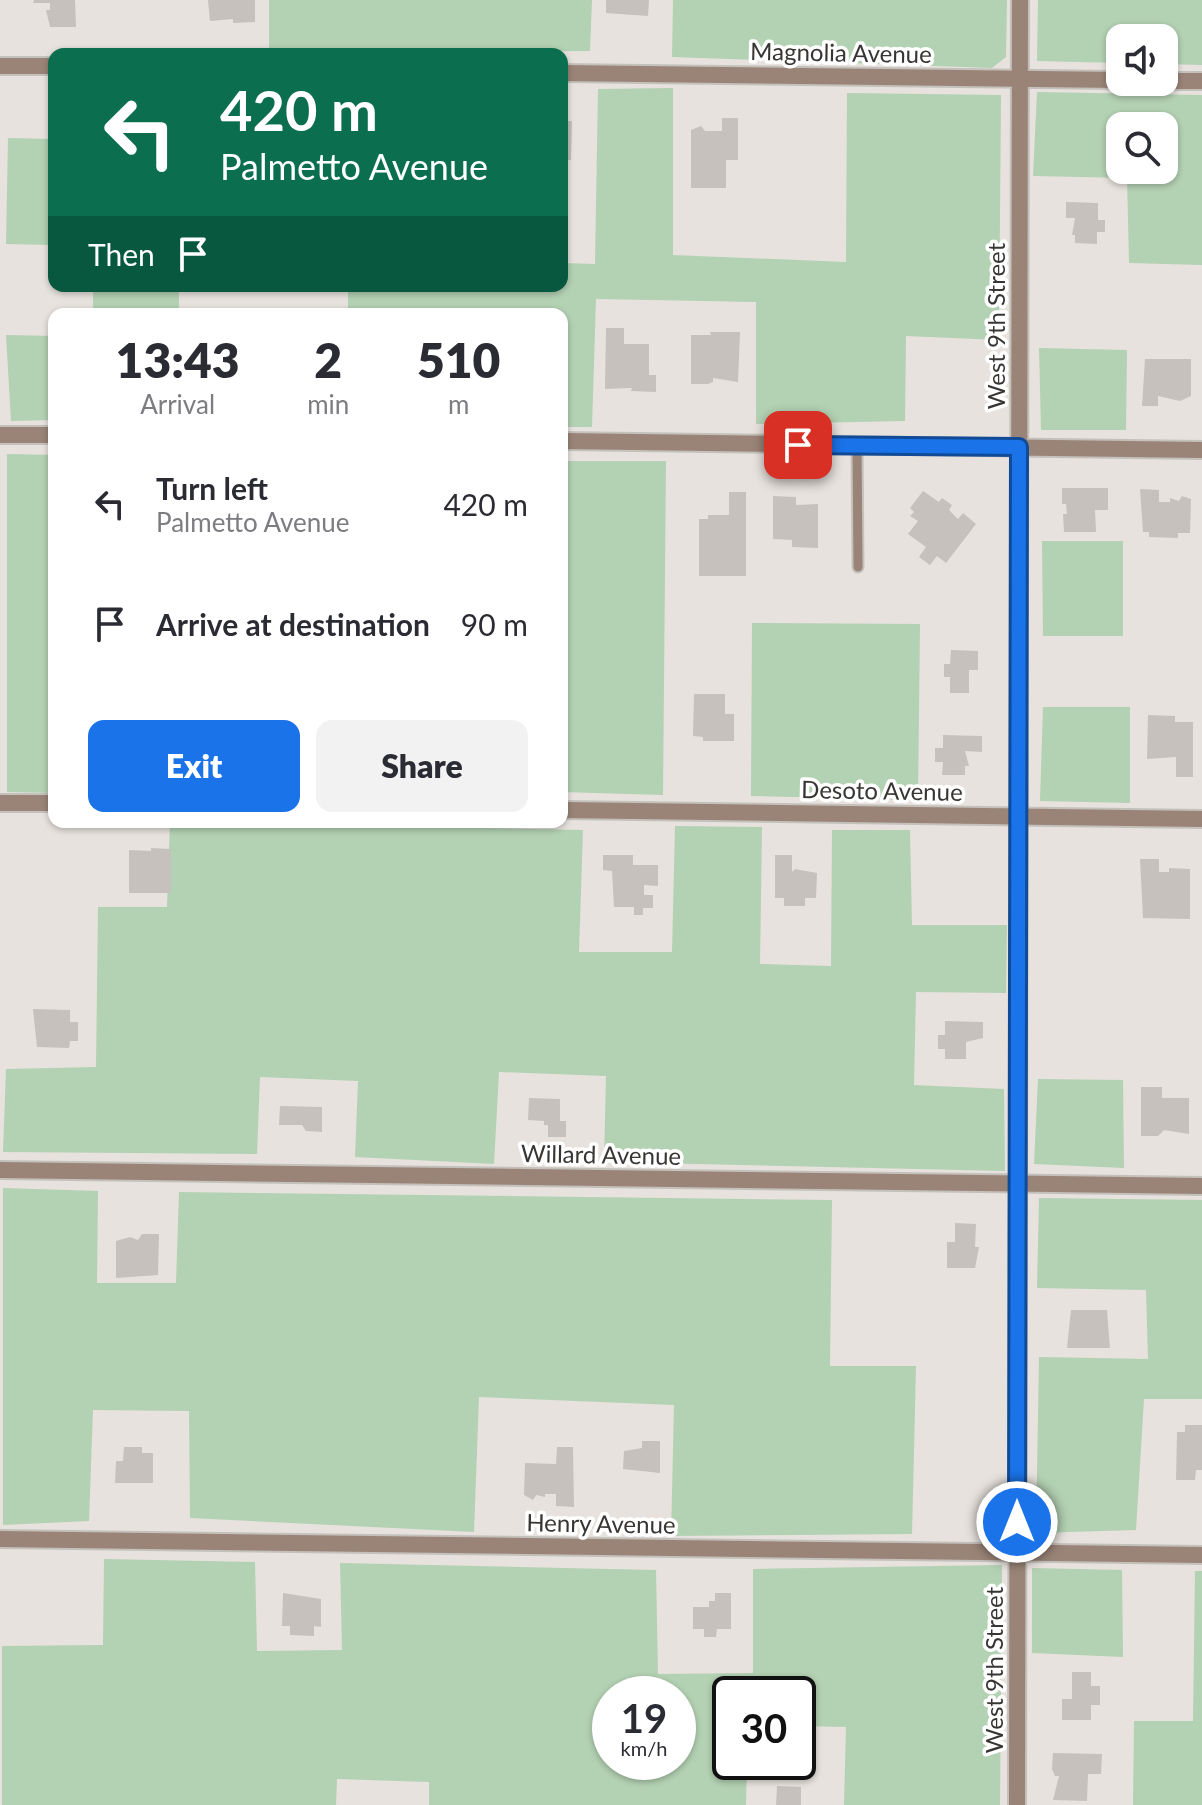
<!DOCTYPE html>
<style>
body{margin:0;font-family:Lato,sans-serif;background:#f2f2f3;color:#2b2b33;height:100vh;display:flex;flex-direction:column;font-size:30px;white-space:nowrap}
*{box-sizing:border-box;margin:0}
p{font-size:26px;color:#7c7c81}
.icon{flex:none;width:44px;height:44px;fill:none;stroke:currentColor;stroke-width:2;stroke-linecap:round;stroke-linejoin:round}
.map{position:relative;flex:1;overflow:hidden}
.side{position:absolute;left:48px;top:308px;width:520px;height:520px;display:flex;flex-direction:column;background:#fff;border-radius:16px;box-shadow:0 2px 6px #0004}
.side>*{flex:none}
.hud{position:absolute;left:48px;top:48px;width:520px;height:244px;border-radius:16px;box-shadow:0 2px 6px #0004;background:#0b6e4f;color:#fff;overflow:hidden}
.tools{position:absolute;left:1106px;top:24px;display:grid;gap:16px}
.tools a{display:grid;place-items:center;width:72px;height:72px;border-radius:16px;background:#fff;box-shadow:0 2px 6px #0004;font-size:40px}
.speed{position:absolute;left:592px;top:1676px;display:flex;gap:16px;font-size:40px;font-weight:700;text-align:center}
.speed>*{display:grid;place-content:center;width:104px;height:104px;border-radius:50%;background:#fff;box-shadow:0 2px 6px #0004;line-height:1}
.speed small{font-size:20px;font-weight:400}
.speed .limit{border:4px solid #111;border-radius:12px;background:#fff;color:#111}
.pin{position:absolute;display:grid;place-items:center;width:68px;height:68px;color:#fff;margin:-34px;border-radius:16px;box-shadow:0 4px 12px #0006}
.me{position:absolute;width:88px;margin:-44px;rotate:0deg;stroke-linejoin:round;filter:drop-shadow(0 0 6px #0008)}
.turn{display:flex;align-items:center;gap:28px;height:168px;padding:0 40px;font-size:36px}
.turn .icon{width:104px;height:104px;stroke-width:2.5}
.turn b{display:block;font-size:56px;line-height:68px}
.then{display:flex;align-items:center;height:76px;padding:0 40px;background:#0003;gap:16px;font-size:30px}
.eta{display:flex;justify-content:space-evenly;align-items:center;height:136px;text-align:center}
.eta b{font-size:48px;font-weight:800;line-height:56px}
.primary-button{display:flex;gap:16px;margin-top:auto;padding:16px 40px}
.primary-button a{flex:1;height:92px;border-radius:16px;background:#1a73e8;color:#fff;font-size:32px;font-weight:800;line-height:92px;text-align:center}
.primary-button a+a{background:#f2f2f3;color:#2b2b33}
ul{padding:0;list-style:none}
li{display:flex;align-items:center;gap:24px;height:120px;padding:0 40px}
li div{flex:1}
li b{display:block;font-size:30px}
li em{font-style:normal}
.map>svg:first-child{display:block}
.green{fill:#b3d1b3;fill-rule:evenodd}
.building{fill:#c6c1bc}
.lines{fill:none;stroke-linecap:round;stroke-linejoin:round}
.service-casing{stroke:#c4c0bb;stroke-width:13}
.minor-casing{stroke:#c4c0bb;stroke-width:20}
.service{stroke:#9a8477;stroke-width:9}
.minor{stroke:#9a8477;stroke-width:16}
.route-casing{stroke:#114b97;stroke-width:20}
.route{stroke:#1a73e8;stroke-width:14}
.labels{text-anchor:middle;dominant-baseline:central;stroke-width:7;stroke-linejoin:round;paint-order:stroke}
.street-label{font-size:24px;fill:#383634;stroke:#fff}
</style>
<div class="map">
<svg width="1202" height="1805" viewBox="0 0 1202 1805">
<rect width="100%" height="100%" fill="#e7e2dd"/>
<g class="green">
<path d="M269,0H592L590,51L269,54Z"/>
<path d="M673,0H1007L1006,57L992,68L672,57Z"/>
<path d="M1038,0H1202V65L1164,64V38H1120V63L1037,61Z"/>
<path d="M673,88V255L846,262L847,93L1001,95L999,340L906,336L905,421L756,424V302L596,299L592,427H562V314H348V286H562V263L595,264L598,89Z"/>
<path d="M1037,92L1202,95V265L1129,263L1127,178L1033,176ZM1120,126H1164V170H1120Z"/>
<path d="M8,138L54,139V245L6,244Z"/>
<rect x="93" y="286" width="86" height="28"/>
<path d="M6,335L54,336V420L11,421Z"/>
<path d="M1039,348L1127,350L1126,430H1041Z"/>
<path d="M7,454L54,455V793L7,792Z"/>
<path d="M562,461H666L663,795L562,792Z"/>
<path d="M1042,541H1123V636H1043Z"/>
<path d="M752,623L920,624L918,800L751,796Z"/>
<path d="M1043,707H1130V803L1040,801Z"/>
<path d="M170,822L583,830L579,952H672L675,826L762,827L760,964L831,966L832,830H910L912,925H1007L1006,993L916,992L914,1085L1004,1089L1005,1171L604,1162L606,1076L499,1072L494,1164L355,1157L358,1081L260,1077L257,1154L3,1152L6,1069L96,1067L98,907H167Z"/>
<path d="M1038,1079L1123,1080L1124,1168L1034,1164Z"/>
<path d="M3,1188L98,1191L97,1283H176L179,1192L832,1200L830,1366H916L912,1534L671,1536L674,1405L479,1397L474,1532L190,1518L189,1411L93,1410L89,1521L3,1525Z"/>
<path d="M1039,1198L1202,1200V1399H1144L1136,1530L1036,1533L1039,1357L1148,1359L1146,1290L1037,1288Z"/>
<path d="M104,1559L255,1562L257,1651L342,1650L340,1563L656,1570L658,1674L753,1673V1569L1002,1565L1000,1805H844L846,1727L798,1726V1694H730V1762H747L746,1805H429V1782L337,1779L336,1805H2V1646L103,1645ZM610,1694H678V1762H610Z"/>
<path d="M1032,1568L1122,1570L1123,1657L1032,1653Z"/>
<path d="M1195,1571H1202V1805H1133L1134,1721H1193Z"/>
</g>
<g class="building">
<path d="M34,0H75L76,27H50L46,10H50V3H33Z"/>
<path d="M208,0H255V22L233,23V19L210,21Z"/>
<path d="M606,0H649L648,16L606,13Z"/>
<path d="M722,118H738V160H726V188H691V130L701,126L705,131H722Z"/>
<path d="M562,121H572L571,160H562Z"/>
<path d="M1066,202L1098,203V220H1105V232H1097V244L1075,243V235H1072L1075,218H1066Z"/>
<path d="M606,328H624V344H649V375H656V392L631,391L632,388L605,389Z"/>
<path d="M710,332H740L738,382L713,378V382L708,384H691V335H711Z"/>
<path d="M1145,359H1191V396L1180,401L1158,396V406H1142Z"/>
<path d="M1062,488H1108V510H1095L1096,532H1064L1063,514H1067L1066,504H1062Z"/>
<path d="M1140,489L1159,490V502H1170V498L1179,501L1182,496L1191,499L1190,533H1178V538L1149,537V532H1143Z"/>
<path d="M923,491L939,502L942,498L952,505L949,510L958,519L963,513L976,524L946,563L937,556L930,565L919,557L926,547L908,534L918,521L910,516L914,512L910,508Z"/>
<path d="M729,492H746V576H699V519H708V515H729Z"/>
<path d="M773,496L796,497V505L818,504V548L792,547V540L773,539Z"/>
<path d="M951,650L978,651V670H969V693H950V677H944V664H950Z"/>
<path d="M694,694H725V714H734V741H703V737L693,736Z"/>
<path d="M1148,715L1175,716V722H1193V777H1176V757L1147,759Z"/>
<path d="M943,735L982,736V752L965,751L969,766H965V775H942L943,762H935V748H943Z"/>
<path d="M151,848L171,849V893H129V850L151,851Z"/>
<path d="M603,855H633V865H658V886L644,885V895H653V908H643V915H634V907H614L612,871L603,870Z"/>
<path d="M775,855H792V872L795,869L817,873L816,898H805V906H784V898H775Z"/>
<path d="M1140,859H1159V872H1169V868L1190,869V919L1143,918Z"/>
<path d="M33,1009L70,1010V1022H78V1041H70L69,1048L37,1047Z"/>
<path d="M945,1021L983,1022V1038L966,1042V1059H945V1049H938V1035H945Z"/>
<path d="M1141,1087H1162V1098H1189V1134L1164,1130L1158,1136H1141Z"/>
<path d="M529,1098L560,1099V1121H566V1137H548V1125H544V1121L528,1120Z"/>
<path d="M280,1106L322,1107V1132L306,1131L302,1125H279Z"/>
<path d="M955,1223L976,1224L975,1247H979L975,1268H947V1242H955Z"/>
<path d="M142,1234H159L158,1275L116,1278V1241L130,1237L138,1240Z"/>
<path d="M1071,1310H1107L1110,1348H1067Z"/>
<path d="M1185,1425H1202V1470H1196L1195,1480H1176L1177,1432H1185Z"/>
<path d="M642,1441H660V1473L623,1469L624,1451L642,1448Z"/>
<path d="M124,1447H142V1453H153V1483H115L116,1461H123Z"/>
<path d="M557,1447H573L574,1507L556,1506V1494H545V1497L536,1495L533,1500L524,1495L525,1463L556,1464Z"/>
<path d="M283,1593L321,1599V1627L314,1626V1636L290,1635V1626H282Z"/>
<path d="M715,1593H731V1629H717L716,1637H704V1629H693V1607H709V1601H715Z"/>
<path d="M1072,1672H1091V1686H1100V1705H1091V1720H1062V1699H1072Z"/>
<path d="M1053,1753L1102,1754L1101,1774H1088L1087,1801L1053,1800L1059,1776H1055L1052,1769Z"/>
<path d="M777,1786L801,1787V1805H776Z"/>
</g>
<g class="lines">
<g class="service-casing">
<path id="service" d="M857,445L858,567"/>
</g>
<g class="minor-casing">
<g id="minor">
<path d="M0,66H54"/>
<path d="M562,73L1120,80"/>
<path d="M1164,81H1202"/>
<path d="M0,435H54"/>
<path d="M562,441L1202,450"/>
<path d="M0,803H54"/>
<path d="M562,810L1202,819"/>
<path d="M0,1170L1202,1186"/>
<path d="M0,1539L1202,1555"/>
<path d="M1017,1805L1020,0"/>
</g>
</g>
<use href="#service" class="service"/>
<use href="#minor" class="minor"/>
</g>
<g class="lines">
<g class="route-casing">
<path id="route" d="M798,445L1019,447L1017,1522"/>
</g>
<use href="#route" class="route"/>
</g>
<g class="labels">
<g class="street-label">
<text transform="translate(841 52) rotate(1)">Magnolia Avenue</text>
<text transform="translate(995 326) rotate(-90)">West 9th Street</text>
<text transform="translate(882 790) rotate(1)">Desoto Avenue</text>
<text transform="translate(601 1154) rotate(1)">Willard Avenue</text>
<text transform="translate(601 1523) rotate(1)">Henry Avenue</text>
<text transform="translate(993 1670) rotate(-90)">West 9th Street</text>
</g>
</g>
</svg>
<div class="tools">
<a><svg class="icon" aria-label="sound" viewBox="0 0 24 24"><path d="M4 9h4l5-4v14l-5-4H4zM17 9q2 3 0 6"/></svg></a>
<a><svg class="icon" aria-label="search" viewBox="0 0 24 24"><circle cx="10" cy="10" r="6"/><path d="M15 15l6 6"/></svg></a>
</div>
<div class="speed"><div>19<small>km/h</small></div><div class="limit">30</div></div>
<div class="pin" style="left:798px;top:445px;background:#d93025"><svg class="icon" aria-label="arrive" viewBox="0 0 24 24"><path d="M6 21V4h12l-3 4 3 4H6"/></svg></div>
<svg class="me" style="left:1017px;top:1522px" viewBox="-20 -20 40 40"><circle r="17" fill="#1a73e8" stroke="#fff" stroke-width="3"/><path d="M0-11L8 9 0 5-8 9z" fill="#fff"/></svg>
<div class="hud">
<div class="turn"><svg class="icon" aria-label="left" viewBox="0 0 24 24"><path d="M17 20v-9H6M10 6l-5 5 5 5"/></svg><div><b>420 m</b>Palmetto Avenue</div></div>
<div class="then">Then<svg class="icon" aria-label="arrive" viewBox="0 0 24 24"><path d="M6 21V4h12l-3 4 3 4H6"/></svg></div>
</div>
<section class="side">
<div class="eta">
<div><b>13:43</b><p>Arrival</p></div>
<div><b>2</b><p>min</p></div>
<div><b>510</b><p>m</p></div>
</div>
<ul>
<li><svg class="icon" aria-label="left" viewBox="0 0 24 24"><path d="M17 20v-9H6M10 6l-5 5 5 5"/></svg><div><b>Turn left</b><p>Palmetto Avenue</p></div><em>420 m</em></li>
<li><svg class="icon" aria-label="arrive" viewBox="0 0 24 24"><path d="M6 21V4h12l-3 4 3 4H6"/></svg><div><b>Arrive at destination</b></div><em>90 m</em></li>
</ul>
<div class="primary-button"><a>Exit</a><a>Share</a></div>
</section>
</div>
